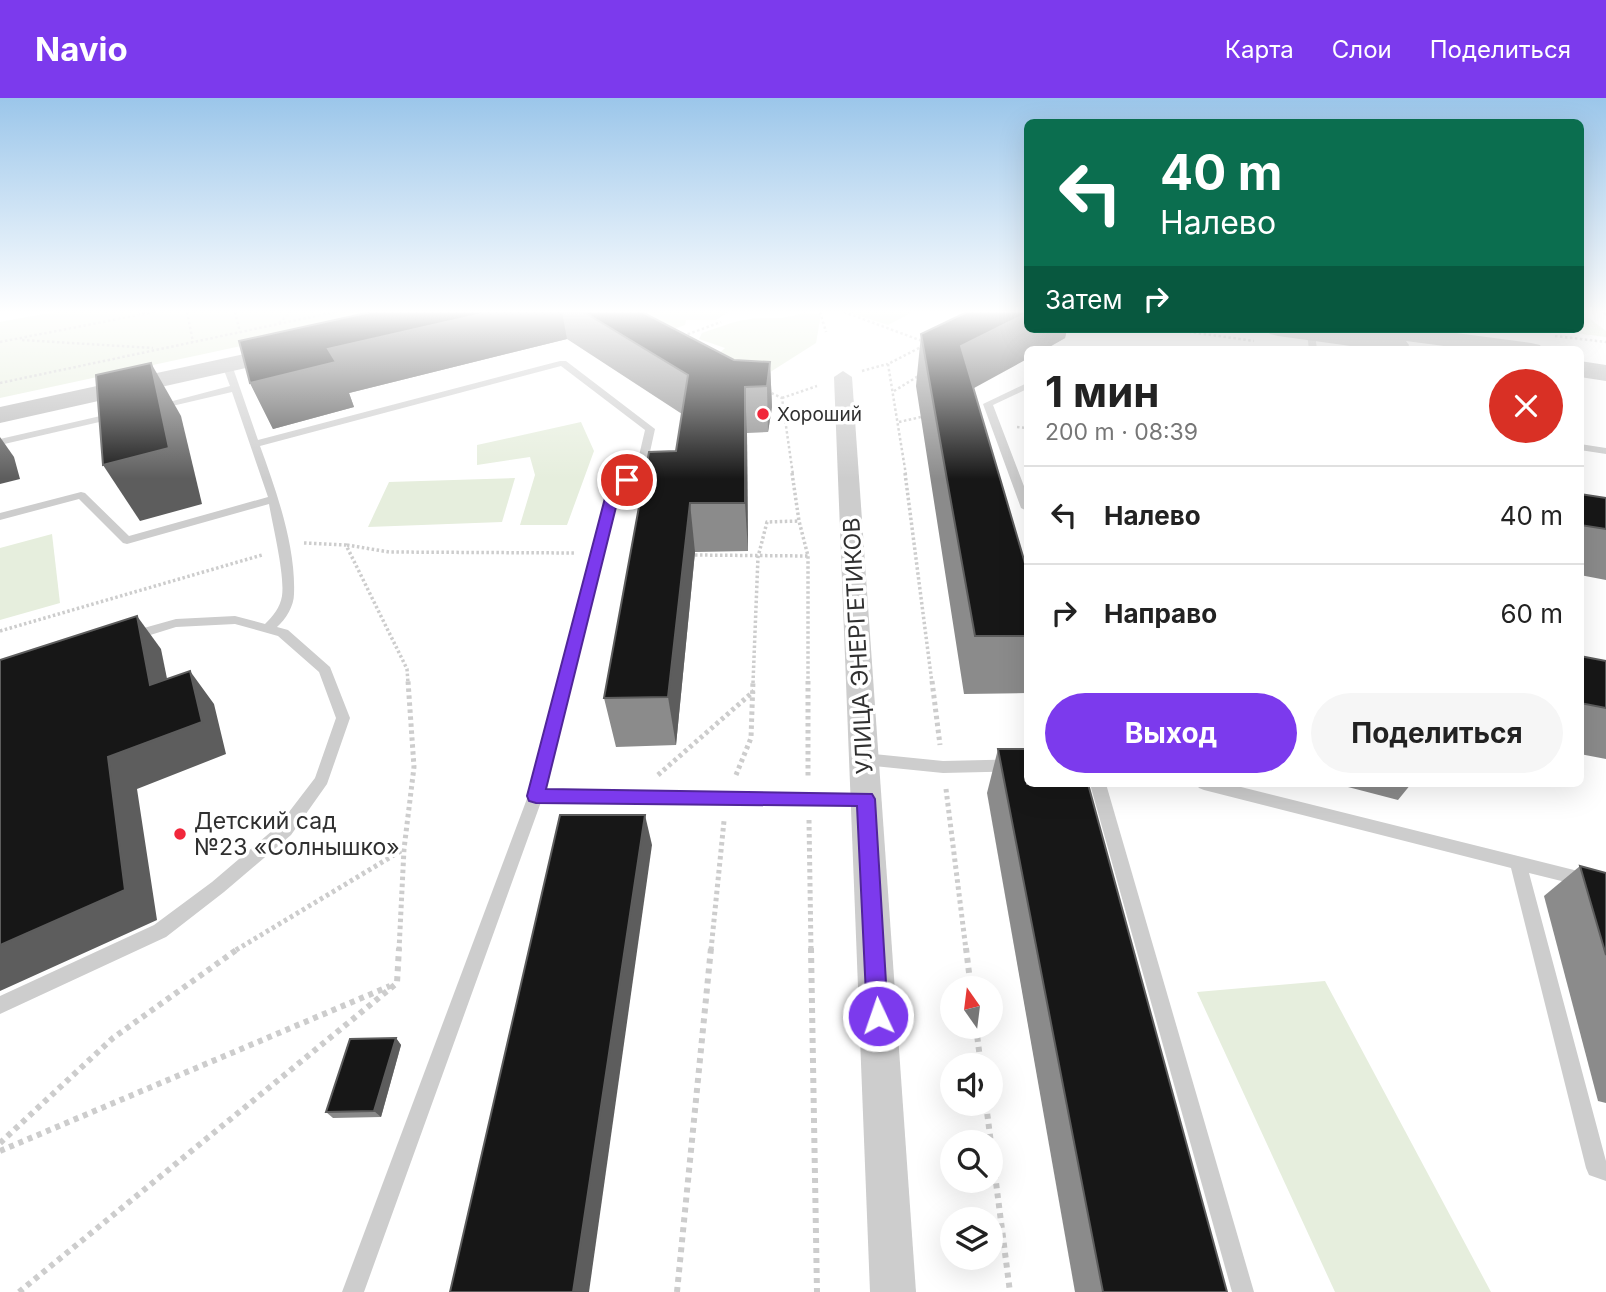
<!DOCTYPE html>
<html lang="ru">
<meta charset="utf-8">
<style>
body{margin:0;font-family:Inter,sans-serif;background:#f6f6f6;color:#222;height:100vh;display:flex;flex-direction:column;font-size:26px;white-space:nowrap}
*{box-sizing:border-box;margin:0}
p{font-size:23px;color:#767676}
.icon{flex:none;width:38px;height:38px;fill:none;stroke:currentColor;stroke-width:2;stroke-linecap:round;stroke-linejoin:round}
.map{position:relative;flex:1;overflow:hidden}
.details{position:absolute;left:1024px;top:248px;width:560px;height:441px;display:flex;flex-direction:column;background:#fff;border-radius:10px;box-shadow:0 7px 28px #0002}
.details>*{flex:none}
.hud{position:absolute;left:1024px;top:21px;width:560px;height:214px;border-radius:10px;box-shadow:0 7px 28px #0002;background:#0b6e4f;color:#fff;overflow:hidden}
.needle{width:46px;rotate:346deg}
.buttons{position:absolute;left:940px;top:878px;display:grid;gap:14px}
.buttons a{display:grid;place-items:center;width:63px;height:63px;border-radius:50%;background:#fff;box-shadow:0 7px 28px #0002;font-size:35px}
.pin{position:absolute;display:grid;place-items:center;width:60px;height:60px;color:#fff;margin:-30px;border:4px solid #fff;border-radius:50%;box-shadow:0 2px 7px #0007}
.me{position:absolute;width:77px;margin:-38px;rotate:357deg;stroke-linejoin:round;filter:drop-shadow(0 0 5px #0008)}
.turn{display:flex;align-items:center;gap:24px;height:147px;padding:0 21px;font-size:32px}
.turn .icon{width:91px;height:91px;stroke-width:2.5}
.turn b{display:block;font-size:49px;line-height:60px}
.then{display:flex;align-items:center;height:66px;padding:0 21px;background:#0003;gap:14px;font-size:26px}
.round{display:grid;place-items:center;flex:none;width:74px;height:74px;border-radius:37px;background:#f6f6f6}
.overview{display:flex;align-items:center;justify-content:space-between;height:119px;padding:0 21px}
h1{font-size:42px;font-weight:700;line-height:52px}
.button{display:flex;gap:14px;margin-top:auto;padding:14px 21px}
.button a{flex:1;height:80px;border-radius:42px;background:#7c3aed;color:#fff;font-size:28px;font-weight:700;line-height:80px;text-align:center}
.button a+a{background:#f6f6f6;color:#222}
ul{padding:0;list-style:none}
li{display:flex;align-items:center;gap:21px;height:98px;padding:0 21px;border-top:2px solid #e0e0e0}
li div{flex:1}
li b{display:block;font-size:26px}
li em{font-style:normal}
header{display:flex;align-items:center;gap:42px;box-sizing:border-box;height:98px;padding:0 35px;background:#7c3aed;color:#fff}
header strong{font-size:33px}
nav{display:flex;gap:38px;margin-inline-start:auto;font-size:24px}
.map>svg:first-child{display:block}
.green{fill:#e6eedd}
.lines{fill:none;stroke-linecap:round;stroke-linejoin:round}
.path-far3{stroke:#cdcdcd;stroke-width:2.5;stroke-dasharray:2.5 2.5;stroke-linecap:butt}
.path-far2{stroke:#cdcdcd;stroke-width:3.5;stroke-dasharray:2.5 2.5;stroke-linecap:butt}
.path-far1{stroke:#cdcdcd;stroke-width:5;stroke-dasharray:3.5 3.5;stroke-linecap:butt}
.path{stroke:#cdcdcd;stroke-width:6;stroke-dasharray:5 5;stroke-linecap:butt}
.lane{fill:#cdcdcd;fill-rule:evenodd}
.street{fill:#cdcdcd;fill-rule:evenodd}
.secondary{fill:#bababa;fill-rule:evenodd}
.wall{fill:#8b8b8b}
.shaded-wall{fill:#5d5d5d}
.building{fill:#171717;stroke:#5d5d5d;stroke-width:2}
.route{fill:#7c3aed;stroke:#51269a;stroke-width:2}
.poi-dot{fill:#f1273b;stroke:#fff;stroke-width:2.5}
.labels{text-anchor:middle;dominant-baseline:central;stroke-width:7;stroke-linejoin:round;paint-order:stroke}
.far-poi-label{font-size:19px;fill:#303030;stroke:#fff;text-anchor:start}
.street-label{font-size:23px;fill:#303030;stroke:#fff}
.poi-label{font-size:23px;fill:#303030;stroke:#fff;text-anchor:start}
</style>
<header>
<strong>Navio</strong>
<nav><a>Карта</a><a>Слои</a><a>Поделиться</a></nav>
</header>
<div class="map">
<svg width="1606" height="1194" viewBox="0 0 1606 1194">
<rect width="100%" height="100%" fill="#fff"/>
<g class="green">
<path d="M54,214H398L0,300V224Z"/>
<path d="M624,214H728L716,222H686L685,227L671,232Z"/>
<path d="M804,214L821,216L816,245L764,278L714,260L725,250L699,241L702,235C717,230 734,223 750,221C771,219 782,223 804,214Z"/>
<path d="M847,214H913L888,227Z"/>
<path d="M1581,214L1606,233V239L1543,231H1580Z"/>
<path d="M581,324L594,353L567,427H520L535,377L530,359L477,367V347Z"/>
<path d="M515,380L502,424L368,429L389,384Z"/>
<path d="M52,436L60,505L0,522V450Z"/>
<path d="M1325,883L1491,1194H1335L1197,894Z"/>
</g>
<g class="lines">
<g class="path-far3">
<path d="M187,214L193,244"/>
<path d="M235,214L240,234"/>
<path d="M820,214L826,234"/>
<path d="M844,214L925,244"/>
<path d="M279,225L291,214"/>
<path d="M1169,231L1254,243"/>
<path d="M683,238L721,224"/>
<path d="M1555,238L1606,244"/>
<path d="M22,242L153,250"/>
<path d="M0,244L154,214"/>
<path d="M862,273L887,266"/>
<path d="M0,285L335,214"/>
<path d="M767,293L782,300L793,377"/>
<path d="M894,293L920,277"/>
<path d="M782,300L817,288"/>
<path d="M899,324L921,319"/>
<path d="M1017,329L1027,330"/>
<path d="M906,377L888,266L923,248"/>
</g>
<g class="path-far2">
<path d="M792,375L799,423L808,458V585"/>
<path d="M905,375L932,585"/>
<path d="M304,445L346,447L407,571L408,585"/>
<path d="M347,447L389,454L575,455"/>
<path d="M695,457L808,458"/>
<path d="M0,533L262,457"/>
<path d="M753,585L758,459L767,424L799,423"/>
</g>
<g class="path-far1">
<path d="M808,583V679"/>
<path d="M932,583L940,647"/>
<path d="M658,677L754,593"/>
<path d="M736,677L751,640L753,583"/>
<path d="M946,691L966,852"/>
<path d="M809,722L811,852"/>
<path d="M236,852L404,751"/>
<path d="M399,852L404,751L414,669L408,583"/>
<path d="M711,852L724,723"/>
</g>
<g class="path">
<path d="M811,850L817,1194"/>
<path d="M966,850L971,891"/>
<path d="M976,929L981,968"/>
<path d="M986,1006L1010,1194"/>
<path d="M0,1045L113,940L239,850"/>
<path d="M0,1053L390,888"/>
<path d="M19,1194L397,885L399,850"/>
<path d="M677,1194L711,850"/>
</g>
<g class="lane">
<path d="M1600,214H1606V218Z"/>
<path d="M1311,232L1315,235L1317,252H1309L1307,235Z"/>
<path d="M560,263H566L655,331L648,363L617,401L545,692L866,695L871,697L874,701L871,705L866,707L541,704L364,1194H342L528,698L606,400L638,362L645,332L561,268L260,348C276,392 296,448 294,496C294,508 286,521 277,529L288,532L330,569L350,620L327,686L291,737L224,794L166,839L0,916V898L154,827L212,784L279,727L315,680L336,620L319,574L278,538L235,526L176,529L131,543L124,538L126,535L176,521L235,518L265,526C273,518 280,510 282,498C285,477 273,429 269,406L127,446L123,445L79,401L0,422V415L81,394L85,395L129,438L268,399L232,294L155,312L150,309L230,288L222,267L224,265L232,267L258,342Z"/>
<path d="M1027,285V291L993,307L1027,396V413L1021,410L983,306Z"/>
<path d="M118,314L123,317L121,319L0,347V341Z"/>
<path d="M1580,346L1606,350V356L1580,352Z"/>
<path d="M864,655L943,663L1027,661V673L943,675L864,667L859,665L857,661L859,657Z"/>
<path d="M1090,686H1106L1254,1194H1232Z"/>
<path d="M1196,686H1229L1606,780V794L1529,775L1606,1063V1083L1589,1077L1586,1070L1511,770L1204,692L1199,690Z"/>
</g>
<path class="street" d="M843,273L852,279L916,1194H870L834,279Z"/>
<g class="secondary">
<path d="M1266,231H1332L1362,235L1359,231H1426L1531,245L1540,247L1543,252H1475L1406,243L1409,247L1406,252H1380L1278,238L1270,236Z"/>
<path d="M295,245L304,247L307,252L304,257L0,325V309Z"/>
<path d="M1580,263L1606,267V283L1580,279Z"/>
</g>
</g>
<g class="wall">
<path d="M371,214H642L734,262L770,264L772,309L768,334L747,335L748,453L695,454L676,647L616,649L604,600L676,353L682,316L567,241L349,295L354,309L273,331L250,285Z"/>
<path d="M1027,231H1067L1065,240L1044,252H1027L973,290L1027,472V595L964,596L916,288L921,236Z"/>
<path d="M1580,396L1606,400V482L1580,477Z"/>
<path d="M1580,558L1606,563V661L1580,656Z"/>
<path d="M998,651L1227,1194H1075L987,695Z"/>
<path d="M1348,686H1411L1398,702L1348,689Z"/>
<path d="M1580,768L1606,775V1005L1598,1003L1544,798Z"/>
<path d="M396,940L401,947L381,1019L333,1020L326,1014Z"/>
</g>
<g class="shaded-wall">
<path d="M490,214H562L567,241L349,295L354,309L273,331L250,285L328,251Z"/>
<path d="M1027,215V231H1067L1065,240L1044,252H1027V261L954,301L961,248Z"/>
<path d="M770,264L772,309L768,334L767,288Z"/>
<path d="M151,265L181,318L202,406L140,423L103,367Z"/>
<path d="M745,289L747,335L748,453L745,405Z"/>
<path d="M0,339L14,359L20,381L0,386Z"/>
<path d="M690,405L695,454L676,647L668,599Z"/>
<path d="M137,518L161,551L175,620L150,587Z"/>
<path d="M190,573L214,606L226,656L137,691L157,822L0,893V847L108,659Z"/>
<path d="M645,717L652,747L589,1194H573Z"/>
<path d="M396,940L401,947L381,1019L374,1013Z"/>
</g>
<g class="building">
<path d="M371,214H490L328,251L336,264L250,285L239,243Z"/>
<path d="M584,214H642L734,262L770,264L767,288L745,289V405H690L668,599L604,600L649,354L676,353L688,277Z"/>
<path d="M967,214H1027V215L961,248L1027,472V538H975L921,236Z"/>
<path d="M151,265L169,350L103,367L96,277Z"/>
<path d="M1580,396L1606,400V431L1580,427Z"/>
<path d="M137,518L150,587L190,573L202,624L108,659L125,792L0,847V562Z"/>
<path d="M1580,558L1606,563V610L1580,605Z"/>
<path d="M998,651H1027V686H1088L1227,1194H1103Z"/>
<path d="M560,717H645L573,1194H450Z"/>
<path d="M1580,768L1606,775V857Z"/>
<path d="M396,940L374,1013L326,1014L350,941Z"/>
</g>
<linearGradient id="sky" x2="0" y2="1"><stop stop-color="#9bc6ea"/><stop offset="0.56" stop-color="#fff"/><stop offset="1" stop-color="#fff" stop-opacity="0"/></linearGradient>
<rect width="1606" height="381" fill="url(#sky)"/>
<path class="route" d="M627,378L633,382L618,401L546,691L872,696L875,701L888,918L885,925L878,928L870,925L867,918L857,708L536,705L529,703L527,698L605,400L623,379Z"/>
<g class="poi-dot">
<circle cx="763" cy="316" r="7"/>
<circle cx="180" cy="736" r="7"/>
</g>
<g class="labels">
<g class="far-poi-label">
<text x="777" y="316">Хороший</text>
</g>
<g class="street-label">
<text transform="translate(858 548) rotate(-93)">УЛИЦА ЭНЕРГЕТИКОВ</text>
</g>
<g class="poi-label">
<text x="194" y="723">Детский сад<tspan x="194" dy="26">№23 «Солнышко»</tspan></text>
</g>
</g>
</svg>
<div class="buttons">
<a><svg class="needle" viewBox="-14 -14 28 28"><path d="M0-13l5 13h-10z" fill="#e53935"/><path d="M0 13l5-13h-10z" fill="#767676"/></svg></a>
<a><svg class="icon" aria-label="sound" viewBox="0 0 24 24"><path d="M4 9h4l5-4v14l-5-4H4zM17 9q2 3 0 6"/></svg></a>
<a><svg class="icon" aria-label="search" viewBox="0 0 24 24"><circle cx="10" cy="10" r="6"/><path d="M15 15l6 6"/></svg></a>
<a><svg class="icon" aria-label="layers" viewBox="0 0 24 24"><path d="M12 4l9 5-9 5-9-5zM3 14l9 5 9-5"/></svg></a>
</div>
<div class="pin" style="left:627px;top:382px;background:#d93025"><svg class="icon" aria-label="arrive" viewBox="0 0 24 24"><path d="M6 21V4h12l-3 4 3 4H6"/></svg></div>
<svg class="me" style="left:878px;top:918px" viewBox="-20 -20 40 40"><circle r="17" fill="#7c3aed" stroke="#fff" stroke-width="3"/><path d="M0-11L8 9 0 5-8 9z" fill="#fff"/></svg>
<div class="hud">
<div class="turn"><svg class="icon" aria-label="left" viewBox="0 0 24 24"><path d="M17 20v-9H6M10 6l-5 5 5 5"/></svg><div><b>40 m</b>Налево</div></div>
<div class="then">Затем<svg class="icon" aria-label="right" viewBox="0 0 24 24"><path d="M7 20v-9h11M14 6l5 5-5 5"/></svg></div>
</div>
<section class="details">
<div class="overview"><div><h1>1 мин</h1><p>200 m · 08:39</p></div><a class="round" style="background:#d93025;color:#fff"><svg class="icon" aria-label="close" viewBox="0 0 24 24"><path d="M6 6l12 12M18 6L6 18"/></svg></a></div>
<ul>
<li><svg class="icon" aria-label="left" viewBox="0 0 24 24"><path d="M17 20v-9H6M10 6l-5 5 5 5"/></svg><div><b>Налево</b></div><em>40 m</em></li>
<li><svg class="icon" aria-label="right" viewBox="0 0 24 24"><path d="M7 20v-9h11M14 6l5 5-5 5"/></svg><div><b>Направо</b></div><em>60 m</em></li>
</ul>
<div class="button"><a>Выход</a><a>Поделиться</a></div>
</section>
</div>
